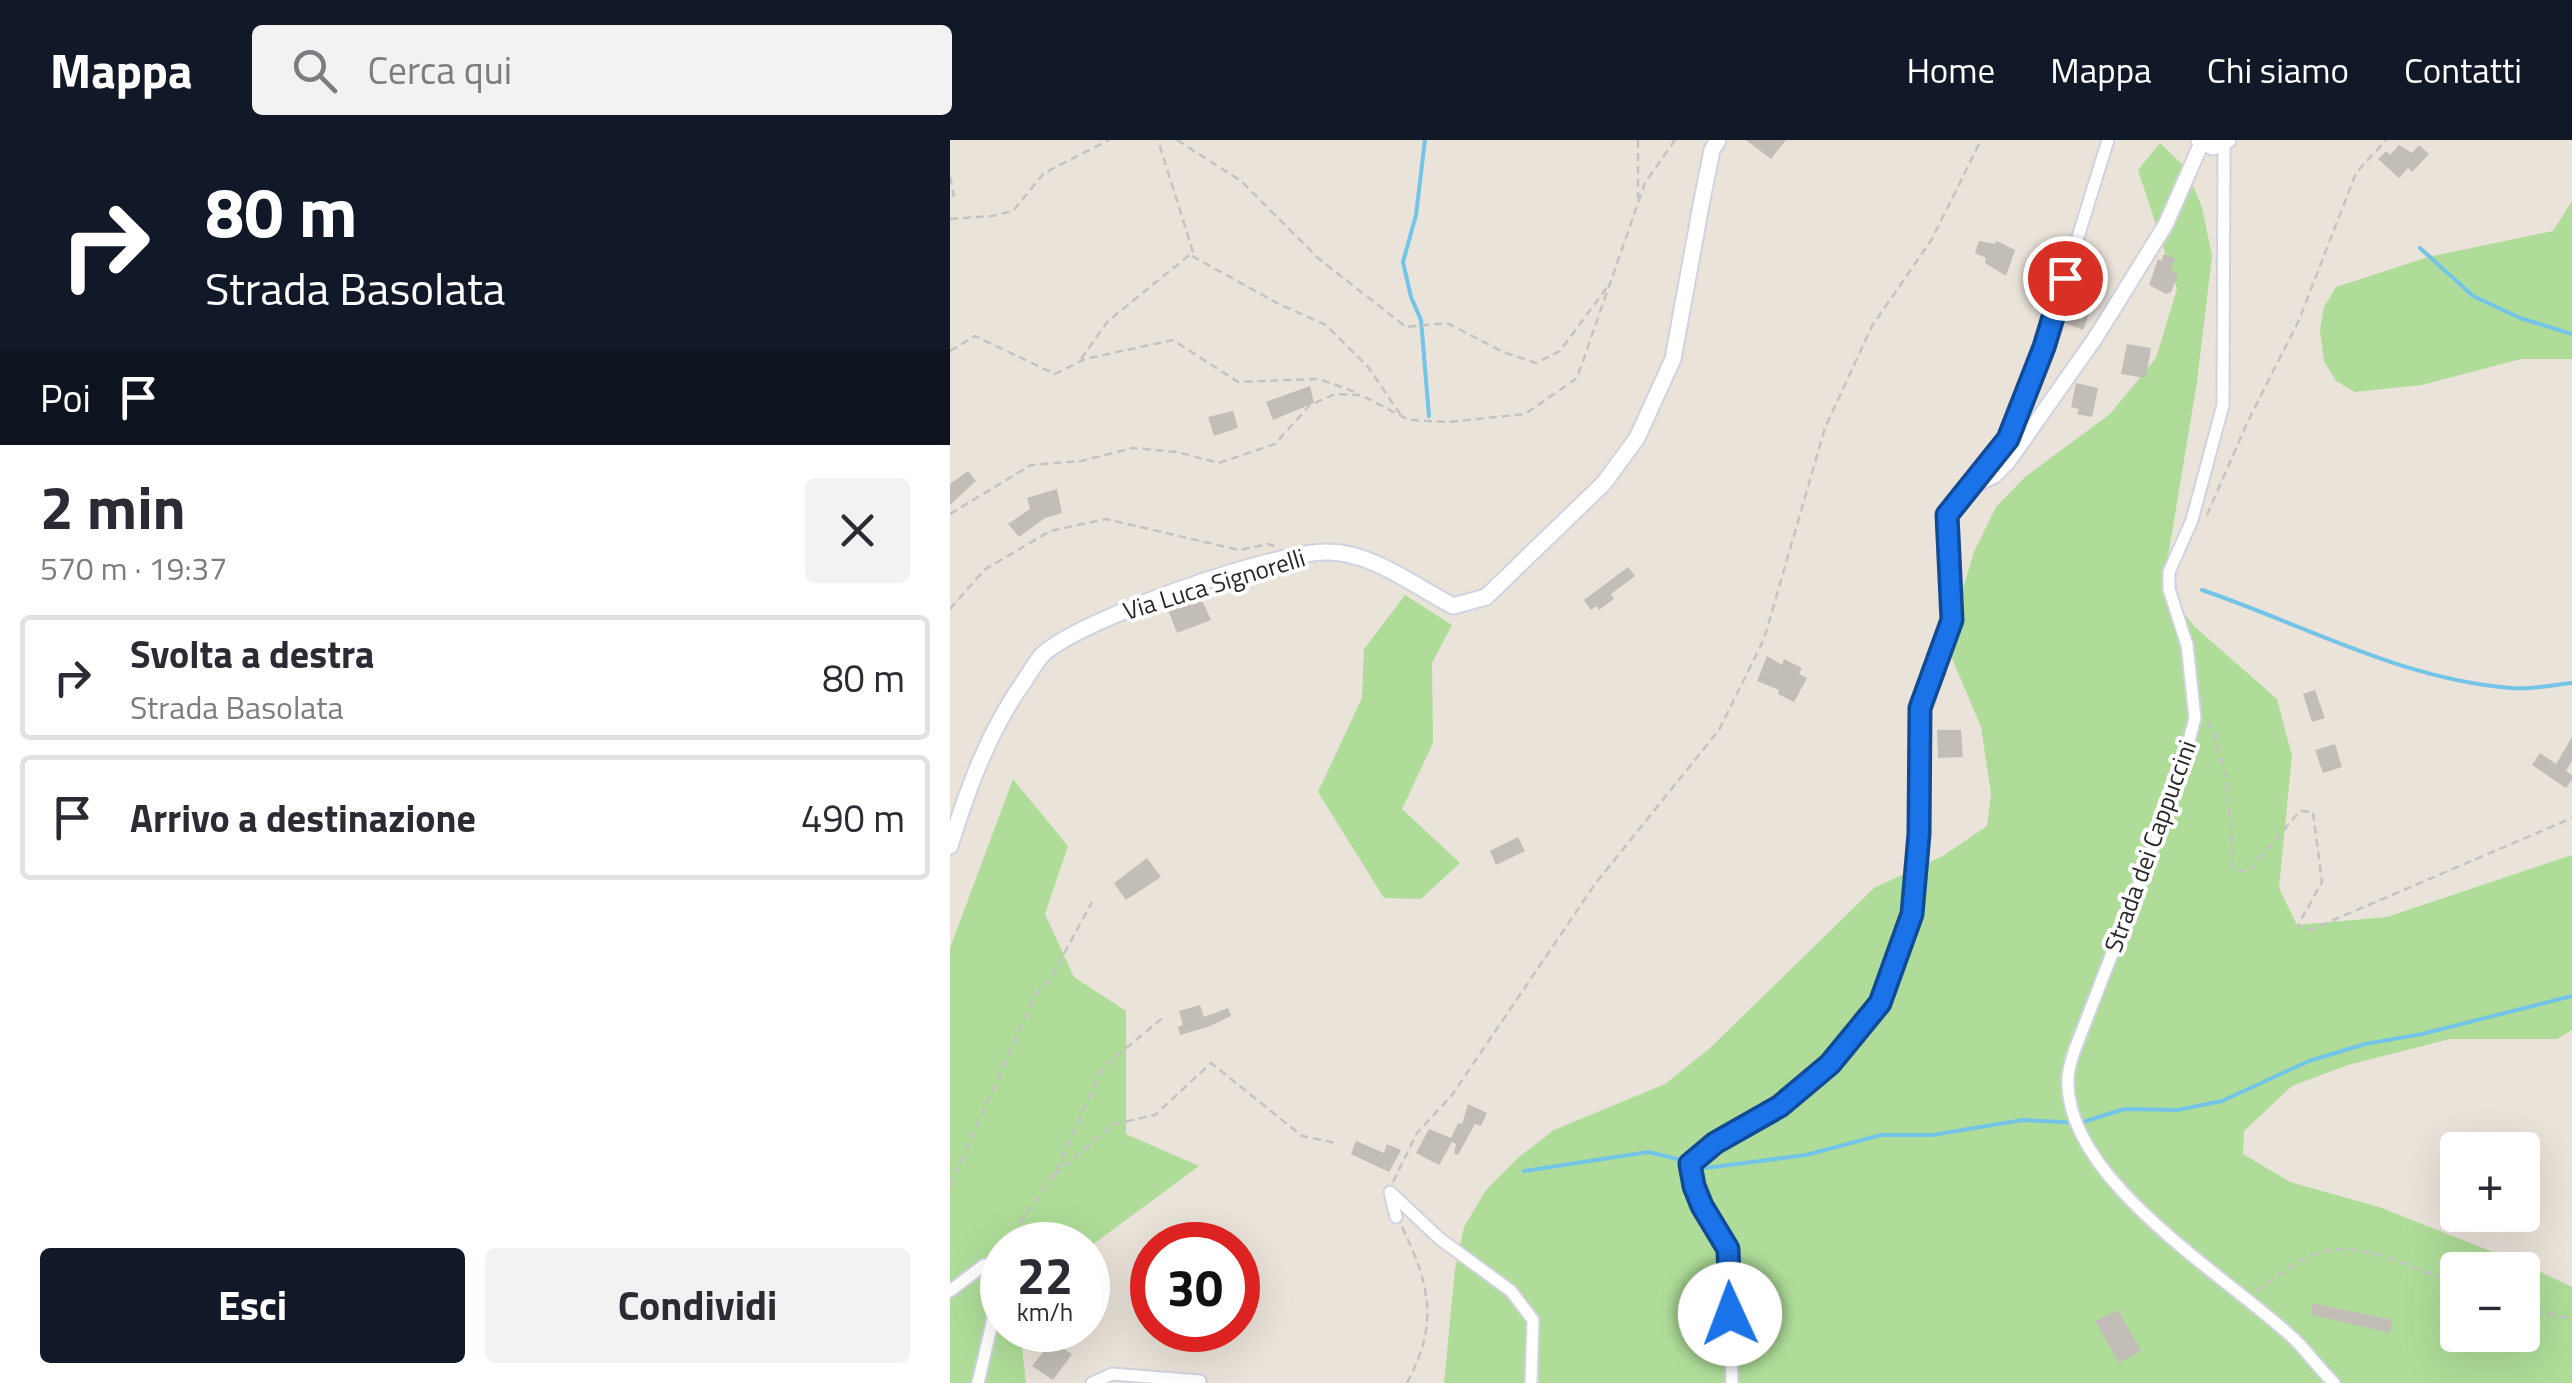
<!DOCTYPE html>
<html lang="it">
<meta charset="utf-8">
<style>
body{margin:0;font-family:"Titillium Web",sans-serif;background:#f2f2f3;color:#2b2b33;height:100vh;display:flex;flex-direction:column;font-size:38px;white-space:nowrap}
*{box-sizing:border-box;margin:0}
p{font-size:32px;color:#7c7c81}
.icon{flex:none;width:55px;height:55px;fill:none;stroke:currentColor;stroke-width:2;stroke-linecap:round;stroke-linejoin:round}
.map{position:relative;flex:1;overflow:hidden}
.panel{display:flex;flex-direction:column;background:#fff;width:950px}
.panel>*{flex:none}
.top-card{background:#111827;color:#fff;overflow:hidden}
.controls{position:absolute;left:1490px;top:992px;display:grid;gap:20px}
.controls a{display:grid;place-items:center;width:100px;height:100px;border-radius:10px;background:#fff;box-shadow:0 10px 40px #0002;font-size:50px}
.speed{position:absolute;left:30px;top:1082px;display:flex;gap:20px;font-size:50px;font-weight:700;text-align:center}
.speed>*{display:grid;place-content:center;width:130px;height:130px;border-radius:50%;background:#fff;box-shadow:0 10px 40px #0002;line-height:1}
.speed small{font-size:25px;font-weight:400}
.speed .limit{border:15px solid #d22;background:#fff;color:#111}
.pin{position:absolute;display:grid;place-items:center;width:85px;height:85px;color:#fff;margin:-42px;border:5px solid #fff;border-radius:50%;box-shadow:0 2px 10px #0007}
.me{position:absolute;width:110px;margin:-55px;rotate:358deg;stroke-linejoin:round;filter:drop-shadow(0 0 8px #0008)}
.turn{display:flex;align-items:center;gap:35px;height:210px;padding:0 40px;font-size:45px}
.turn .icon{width:130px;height:130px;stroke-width:2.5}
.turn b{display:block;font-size:70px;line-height:85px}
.then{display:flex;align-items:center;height:95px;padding:0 40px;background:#0003;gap:20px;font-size:38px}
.round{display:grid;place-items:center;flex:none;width:105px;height:105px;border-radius:10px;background:#f2f2f3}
.summary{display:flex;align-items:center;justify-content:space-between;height:170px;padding:0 40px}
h1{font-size:60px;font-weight:700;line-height:75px}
.action{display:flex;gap:20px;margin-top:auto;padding:20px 40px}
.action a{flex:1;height:115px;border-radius:10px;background:#111827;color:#fff;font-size:40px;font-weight:700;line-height:115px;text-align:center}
.action a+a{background:#f2f2f3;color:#2b2b33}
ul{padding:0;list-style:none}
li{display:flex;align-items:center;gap:30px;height:125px;margin:0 20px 15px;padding:0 20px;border:5px solid #e1e1e2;border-radius:10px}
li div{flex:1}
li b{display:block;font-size:38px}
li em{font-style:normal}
header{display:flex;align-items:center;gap:60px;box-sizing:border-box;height:140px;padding:0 50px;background:#111827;color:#fff}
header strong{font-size:48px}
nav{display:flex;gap:55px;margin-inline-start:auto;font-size:35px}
.search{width:700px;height:90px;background:#f2f2f3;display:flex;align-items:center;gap:25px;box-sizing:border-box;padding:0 35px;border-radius:10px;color:#7c7c81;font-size:38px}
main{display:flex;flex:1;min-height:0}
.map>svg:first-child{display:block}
.green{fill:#afdd99;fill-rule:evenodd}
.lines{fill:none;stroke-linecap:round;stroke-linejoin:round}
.stream{stroke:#73c4e6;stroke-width:4}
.building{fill:#c2bdb7}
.minor-casing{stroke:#d0d2e0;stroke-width:15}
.tertiary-casing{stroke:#d0d2e0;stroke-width:18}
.secondary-casing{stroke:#d0d2e0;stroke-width:19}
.path{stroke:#c3c3c3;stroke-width:2.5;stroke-dasharray:8 5;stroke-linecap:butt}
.minor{stroke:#fff;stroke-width:11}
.tertiary{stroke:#fff;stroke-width:14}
.secondary{stroke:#fff;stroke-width:15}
.route-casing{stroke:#114b97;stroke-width:25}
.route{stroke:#1a73e8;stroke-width:18}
.labels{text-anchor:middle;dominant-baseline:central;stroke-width:8;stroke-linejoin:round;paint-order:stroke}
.street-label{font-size:25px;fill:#282828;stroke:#fff}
</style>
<header>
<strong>Mappa</strong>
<div class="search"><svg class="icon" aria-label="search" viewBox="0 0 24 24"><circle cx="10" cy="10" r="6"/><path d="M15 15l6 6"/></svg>Cerca qui</div>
<nav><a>Home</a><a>Mappa</a><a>Chi siamo</a><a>Contatti</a></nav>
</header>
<main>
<section class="panel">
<div class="top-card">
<div class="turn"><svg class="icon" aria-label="right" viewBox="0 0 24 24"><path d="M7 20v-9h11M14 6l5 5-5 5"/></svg><div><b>80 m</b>Strada Basolata</div></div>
<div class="then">Poi<svg class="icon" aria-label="arrive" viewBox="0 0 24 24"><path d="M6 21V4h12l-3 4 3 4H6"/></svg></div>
</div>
<div class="summary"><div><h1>2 min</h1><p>570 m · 19:37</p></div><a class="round"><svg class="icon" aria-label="close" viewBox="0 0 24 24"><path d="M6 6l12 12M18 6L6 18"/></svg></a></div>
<ul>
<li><svg class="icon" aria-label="right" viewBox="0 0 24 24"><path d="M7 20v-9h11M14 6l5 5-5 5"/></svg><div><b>Svolta a destra</b><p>Strada Basolata</p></div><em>80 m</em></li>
<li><svg class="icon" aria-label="arrive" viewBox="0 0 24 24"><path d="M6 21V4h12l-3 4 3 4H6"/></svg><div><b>Arrivo a destinazione</b></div><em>490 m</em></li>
</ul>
<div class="action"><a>Esci</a><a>Condividi</a></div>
</section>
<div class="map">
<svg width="1622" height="1243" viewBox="0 0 1622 1243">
<rect width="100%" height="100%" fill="#eae3da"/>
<g class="green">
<path d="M1210,3L1235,27L1252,67L1262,116L1247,242L1213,447L1245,487L1327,559L1342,616L1329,748L1347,785L1437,777L1622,715V890L1607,899H1500L1398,925L1342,946L1294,991L1293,1014L1340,1042L1429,1067L1576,1125L1622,1147V1243H494L505,1129L514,1087L536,1050L569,1017L604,990L715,944L759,909L924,748L993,716L1037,686L1041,654L1031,587L996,504L1024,412L1046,367L1075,337L1160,274L1206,218L1227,149L1188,30ZM1508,1130H1572V1195H1508Z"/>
<path d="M1622,61V219H1571L1472,245L1405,252L1386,241L1374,221L1370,190L1374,167L1386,147L1478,117L1603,91Z"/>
<path d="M455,455L502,485L482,523L483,603L452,669L510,723L471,759L434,758L368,652L412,558L414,509Z"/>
<path d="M63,639L118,706L95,774L124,837L176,871V994L249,1026L138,1108V1105H52V1190H70L76,1243H0V808Z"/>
</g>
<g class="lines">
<g class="stream">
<path d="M475,0L466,75L453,122L461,157L471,180L479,276"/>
<path d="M1470,108L1523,156L1570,178L1622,194"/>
<path d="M1252,450C1355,485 1450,539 1561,548C1580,550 1602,545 1622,543"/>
<path d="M744,1026L748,1029L856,1015L931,995H982L1073,980L1130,983L1174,969L1227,970L1272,961L1359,921L1415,904L1472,894L1622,856"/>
<path d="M574,1031L698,1012L736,1021"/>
</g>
</g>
<g class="building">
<path d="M796,0H836L821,19Z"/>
<path d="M1449,5L1462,13L1469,5L1479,14L1462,32L1458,28L1449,38L1428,19L1436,11L1440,15Z"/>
<path d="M1029,101L1044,104L1047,101L1065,110L1056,136L1035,123L1036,118L1025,113Z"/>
<path d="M1214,114L1225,119L1221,130L1228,135L1221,152L1216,154L1199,145L1208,119L1211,121Z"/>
<path d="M1123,159L1142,167L1133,190L1114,183Z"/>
<path d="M1177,204L1201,208L1196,238L1171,234Z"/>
<path d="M1126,243L1148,248L1142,277L1127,274L1129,269L1121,267Z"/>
<path d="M360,246L364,263L323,280L316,262Z"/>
<path d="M283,271L288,288L264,296L258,277Z"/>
<path d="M18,331L26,341L0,365V344Z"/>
<path d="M107,349L112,373L95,378L69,397L58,384L80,369L77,358Z"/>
<path d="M678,427L685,436L661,454L664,459L649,470L646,466L641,470L634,460Z"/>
<path d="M251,458L261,480L227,493L218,470Z"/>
<path d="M817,516L832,525L834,519L852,528L849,534L857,538L844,562L828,554L829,550L807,541Z"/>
<path d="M1365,550L1375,578L1362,582L1353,554Z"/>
<path d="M987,590H1011L1013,617L988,618Z"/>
<path d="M1622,597V621L1616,631L1622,635V640L1616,648L1582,625L1590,613L1606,624Z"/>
<path d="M1385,604L1392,627L1373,633L1365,610Z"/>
<path d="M568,697L575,711L546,725L540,711Z"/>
<path d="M197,718L211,737L176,760L164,743Z"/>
<path d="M250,865L254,877L278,868L281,876L258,887L230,895L228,887L233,885L229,871Z"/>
<path d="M518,964L537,973L531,986L525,984L508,1015L504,1013L506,1004L502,1002L489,1025L466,1013L479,989L501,998L508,983L512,984Z"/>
<path d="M406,1001L434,1013L437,1004L451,1010L439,1032L401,1014Z"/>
<path d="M1362,1163L1442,1180L1440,1193L1362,1175Z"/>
<path d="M1168,1170L1191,1211L1169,1223L1145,1181Z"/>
<path d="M220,1190H270L266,1206L220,1194Z"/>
<path d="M102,1201L122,1214L103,1240L82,1226Z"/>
</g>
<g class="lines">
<g class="minor-casing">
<g id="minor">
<path d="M1274,5L1273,265L1242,380L1219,432V449L1237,505L1245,578L1227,646L1125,909C1122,918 1118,929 1118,938C1113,1039 1277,1136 1343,1198C1358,1212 1369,1229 1384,1243"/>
<path d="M446,1077L440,1052L490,1099L561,1151L583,1180L581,1243"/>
<path d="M0,1151L34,1125L47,1129L50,1149L28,1243"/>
<path d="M142,1243L162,1234L250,1241"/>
<path d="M782,1243L778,1109L752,1066L744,1046L740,1024L765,1003L830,966L880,924L929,863L962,773L969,694L970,569L1003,480L997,375L1057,299L1094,207L1158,0"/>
</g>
</g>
<g class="tertiary-casing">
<path id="tertiary" d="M1018,348L1044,336L1058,322L1146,197L1216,84L1252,2"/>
</g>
<g class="secondary-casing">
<g id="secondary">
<path d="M1249,0L1263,7L1278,0"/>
<path d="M0,706C18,648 39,590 75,540C80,532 86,522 92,515C130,479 325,411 378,412C421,412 465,446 503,466L536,457L654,343L687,298L723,219L752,60L762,10L768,0"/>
</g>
</g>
<g class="path">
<path d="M227,0L291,41L369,119L456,187L497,183L553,212L586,223L610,211L658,146"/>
<path d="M688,0V58"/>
<path d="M0,37L4,55L0,57"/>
<path d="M0,79L42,76L63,71L94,33L159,0"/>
<path d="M242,116L329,164L376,185L418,227L450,274"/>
<path d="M0,211L25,196L105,234L135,219L223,200L288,242L369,239L405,252"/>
<path d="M131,219L158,181L243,112L208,0"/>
<path d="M0,374L81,325L131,321L183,308L227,312L269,323L325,304L360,265L385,254L411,255L459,280L499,282L575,274L627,238L695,43L725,0"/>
<path d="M1257,375L1297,283L1349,180L1406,33L1436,0"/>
<path d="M0,469L34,430L100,391L156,379L289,410L318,404L324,406"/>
<path d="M1257,581C1280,625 1280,678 1283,728L1298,732L1350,671L1363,672L1372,742L1348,785L1360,790L1622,678"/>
<path d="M104,1035L164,984L205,975L261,923L352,996L386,1003"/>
<path d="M443,1042L467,993L502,955L645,744L769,590L814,499L875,288L922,186L982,99L1031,0"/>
<path d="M0,1046L84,857L103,834L142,762"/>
<path d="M452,1087C480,1145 489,1184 457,1243"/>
<path d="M54,1105L104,1035L152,928L215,876"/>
<path d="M47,1115L52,1108"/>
<path d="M1306,1151C1328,1136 1353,1114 1381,1110C1423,1105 1469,1131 1508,1145"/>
<path d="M1572,1168L1622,1179"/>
</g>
<use href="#minor" class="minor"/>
<use href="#tertiary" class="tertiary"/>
<use href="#secondary" class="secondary"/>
</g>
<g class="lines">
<g class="route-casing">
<path id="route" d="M780,1174L778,1109L752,1066L744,1046L740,1024L765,1003L830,966L880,924L930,863L962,774L969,694L970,568L1002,480L997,375L1058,299L1094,207L1115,138"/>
</g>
<use href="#route" class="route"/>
</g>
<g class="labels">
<g class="street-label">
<text transform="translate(264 444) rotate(-17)">Via Luca Signorelli</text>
<text transform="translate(1200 706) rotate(-70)">Strada dei Cappuccini</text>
</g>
</g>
</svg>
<div class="controls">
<a>+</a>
<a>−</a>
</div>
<div class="speed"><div>22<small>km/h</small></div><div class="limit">30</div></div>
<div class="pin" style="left:1115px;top:138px;background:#d93025"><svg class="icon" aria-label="arrive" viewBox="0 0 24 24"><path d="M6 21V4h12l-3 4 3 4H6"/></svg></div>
<svg class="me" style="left:780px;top:1174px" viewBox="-20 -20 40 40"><circle r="19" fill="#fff"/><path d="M0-13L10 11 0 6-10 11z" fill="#1a73e8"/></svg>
</div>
</main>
